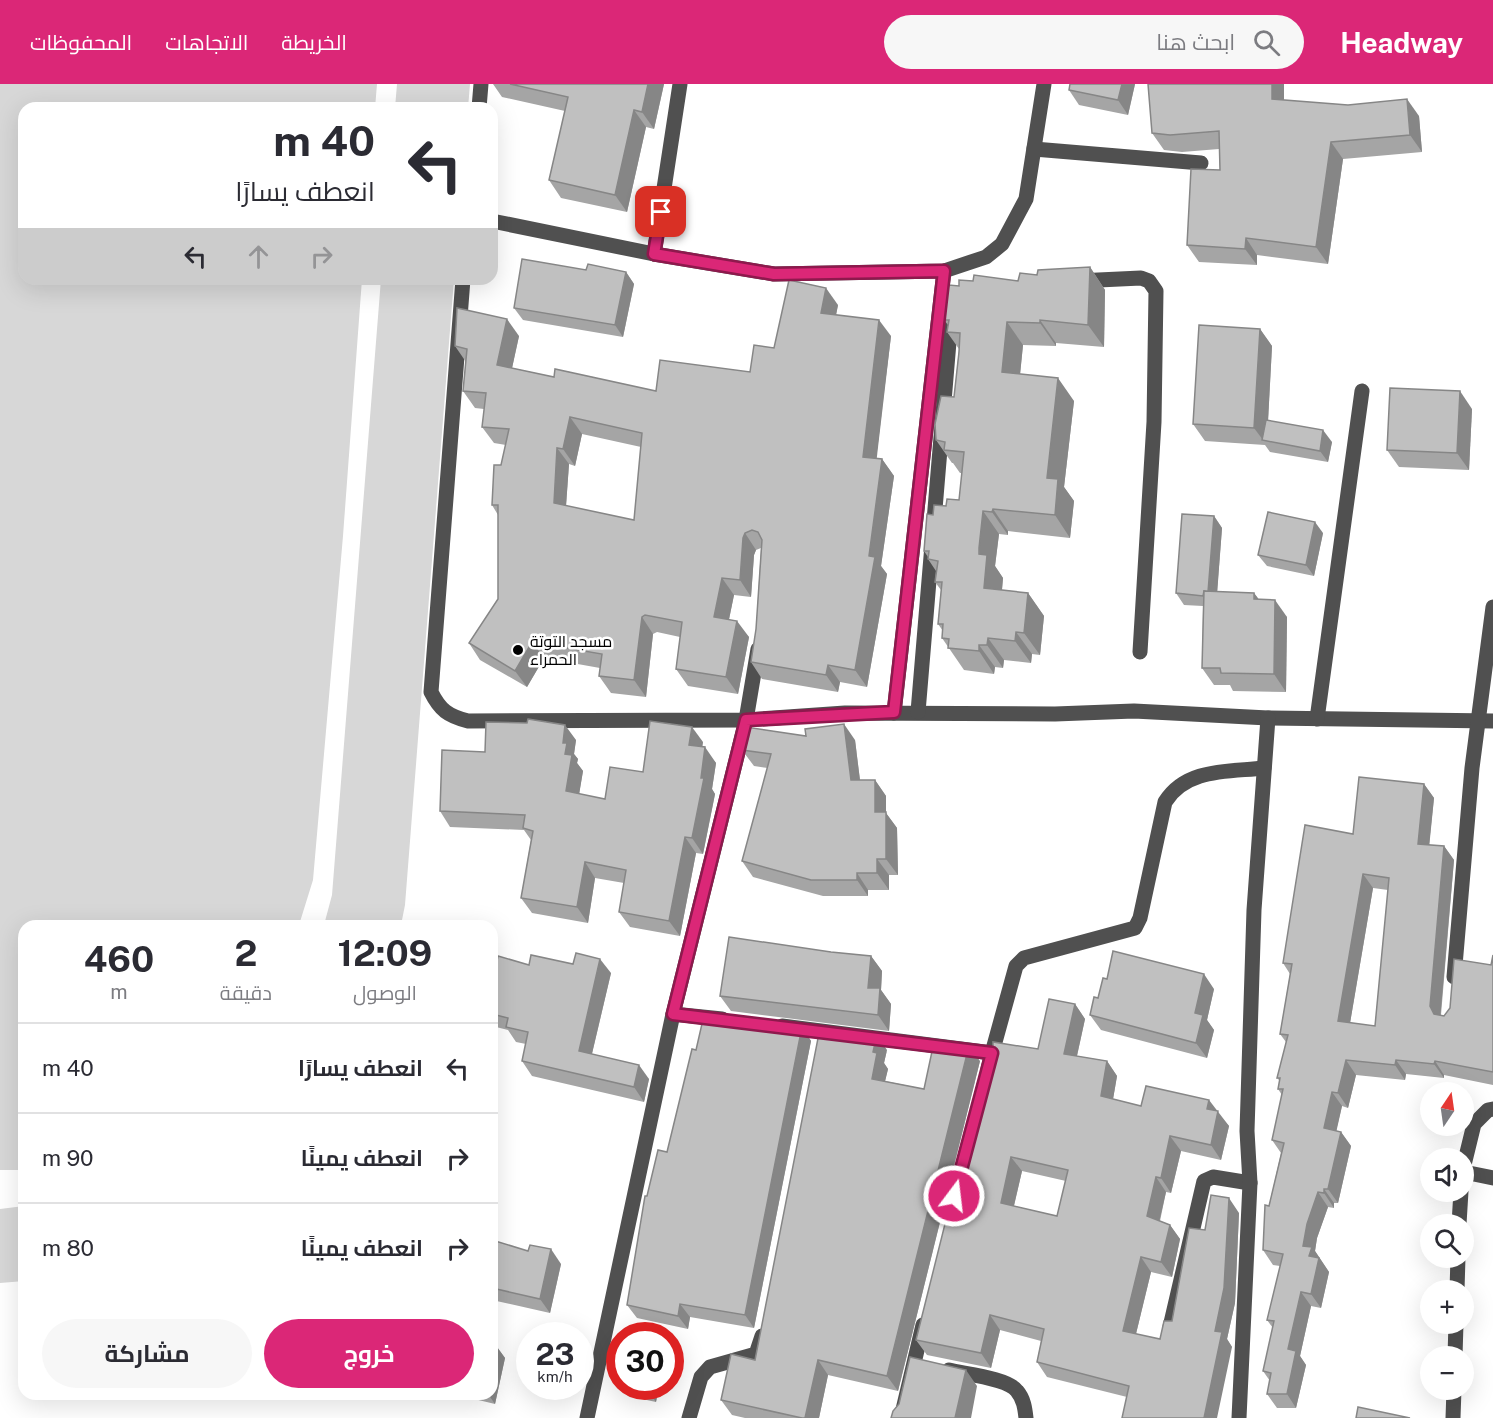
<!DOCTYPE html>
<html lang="ar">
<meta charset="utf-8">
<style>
body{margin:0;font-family:"Public Sans",Cairo,sans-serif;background:#f7f7f7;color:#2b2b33;direction:rtl;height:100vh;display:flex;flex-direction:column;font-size:22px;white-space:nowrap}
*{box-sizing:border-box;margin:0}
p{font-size:20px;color:#7c7c81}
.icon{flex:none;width:33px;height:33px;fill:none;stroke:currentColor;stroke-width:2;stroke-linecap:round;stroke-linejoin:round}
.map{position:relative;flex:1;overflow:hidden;direction:ltr}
.sheet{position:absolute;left:18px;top:836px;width:480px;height:480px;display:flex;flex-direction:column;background:#fff;border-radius:18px;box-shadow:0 6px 24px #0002;direction:rtl}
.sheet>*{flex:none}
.guide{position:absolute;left:18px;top:18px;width:480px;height:183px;border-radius:18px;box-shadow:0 6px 24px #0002;direction:rtl;background:#fff;color:#2b2b33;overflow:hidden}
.needle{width:39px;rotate:13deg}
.controls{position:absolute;left:1420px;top:998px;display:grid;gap:12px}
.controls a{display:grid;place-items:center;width:54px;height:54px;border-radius:50%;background:#fff;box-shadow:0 6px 24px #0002;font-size:30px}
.speed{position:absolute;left:516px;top:1238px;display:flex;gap:12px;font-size:30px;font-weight:700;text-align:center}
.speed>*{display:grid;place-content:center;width:78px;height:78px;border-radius:50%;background:#fff;box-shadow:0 6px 24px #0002;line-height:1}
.speed small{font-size:15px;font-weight:400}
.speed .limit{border:9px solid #d22;background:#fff;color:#111}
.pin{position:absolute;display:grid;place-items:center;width:51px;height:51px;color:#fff;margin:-26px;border-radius:12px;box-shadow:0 3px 9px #0006}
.me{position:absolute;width:66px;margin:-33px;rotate:15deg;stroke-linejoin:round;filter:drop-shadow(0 0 4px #0008)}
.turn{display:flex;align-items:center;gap:21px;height:126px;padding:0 24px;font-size:27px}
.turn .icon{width:78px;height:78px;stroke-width:2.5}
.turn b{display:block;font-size:42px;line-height:51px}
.lanes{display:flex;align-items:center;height:57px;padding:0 24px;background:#0003;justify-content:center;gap:30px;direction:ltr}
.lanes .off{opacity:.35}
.eta{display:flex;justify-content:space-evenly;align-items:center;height:102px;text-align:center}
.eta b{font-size:36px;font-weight:700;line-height:42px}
.action{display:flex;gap:12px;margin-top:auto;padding:12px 24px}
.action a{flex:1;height:69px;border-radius:36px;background:#db2777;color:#fff;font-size:24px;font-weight:700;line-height:69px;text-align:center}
.action a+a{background:#f7f7f7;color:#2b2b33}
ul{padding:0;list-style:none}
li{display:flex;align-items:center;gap:18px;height:90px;padding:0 24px;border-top:2px solid #e1e1e2}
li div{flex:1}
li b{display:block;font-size:22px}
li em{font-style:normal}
header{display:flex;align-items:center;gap:36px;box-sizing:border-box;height:84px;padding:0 30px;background:#db2777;color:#fff}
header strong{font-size:28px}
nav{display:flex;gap:33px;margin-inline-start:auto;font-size:21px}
.search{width:420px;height:54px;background:#f7f7f7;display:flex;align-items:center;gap:15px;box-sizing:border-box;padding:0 21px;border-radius:33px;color:#7c7c81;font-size:22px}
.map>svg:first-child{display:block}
.green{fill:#d7d7d7}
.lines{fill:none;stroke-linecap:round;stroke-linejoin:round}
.minor{stroke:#505050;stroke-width:15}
.wall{fill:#a5a5a5;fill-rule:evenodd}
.shaded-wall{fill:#868686}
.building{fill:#c0c0c0;stroke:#868686;stroke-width:1.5;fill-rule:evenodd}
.route-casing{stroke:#8e194d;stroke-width:15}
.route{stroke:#db2777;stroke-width:10}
.poi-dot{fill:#000;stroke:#fff;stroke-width:2}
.labels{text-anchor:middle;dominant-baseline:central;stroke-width:5;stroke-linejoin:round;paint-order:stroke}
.poi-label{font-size:16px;fill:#000;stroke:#fff;text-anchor:start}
</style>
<header>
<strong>Headway</strong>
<div class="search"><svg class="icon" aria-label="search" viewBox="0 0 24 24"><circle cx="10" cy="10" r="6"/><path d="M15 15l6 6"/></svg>ابحث هنا</div>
<nav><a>الخريطة</a><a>الاتجاهات</a><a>المحفوظات</a></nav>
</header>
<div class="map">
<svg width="1493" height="1334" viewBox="0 0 1493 1334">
<rect width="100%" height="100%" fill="#fff"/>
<g class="green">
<path d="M0,0H377L375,24H24V195H362L343,452L313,796L299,841L24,842L22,1086H0Z"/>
<path d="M397,0H470L468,24H395Z"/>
<path d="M381,195H454L405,821L401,841H324L332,811Z"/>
<path d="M24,1122V1197L0,1199V1125Z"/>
</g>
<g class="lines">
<g class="minor">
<path d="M479,24L481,0"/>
<path d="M1034,65L1201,79"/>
<path d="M492,137L654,170L774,190L944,187L986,173L1002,160L1026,115L1044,0"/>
<path d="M654,170L680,0"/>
<path d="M463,195L431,608C440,626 448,632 468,637L746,636L845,629L1055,630L1134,627L1268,634L1493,637"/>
<path d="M1077,197L1141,194L1149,197L1156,207L1154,338L1140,568"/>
<path d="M918,628L951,234"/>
<path d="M894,629L944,187"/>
<path d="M1317,635L1362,307"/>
<path d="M1454,893L1472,684L1493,523"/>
<path d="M673,930L722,935"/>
<path d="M782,942L992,969L988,985"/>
<path d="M992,969L1016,882L1024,874L1135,844L1140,834L1165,718C1186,684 1228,688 1264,684"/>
<path d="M1464,1081L1474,1040L1488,1026L1493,1025"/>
<path d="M1464,1088L1493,1094"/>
<path d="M1459,1140L1461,1107"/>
<path d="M1457,1206L1458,1173"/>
<path d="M1170,1243L1204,1097L1213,1093L1250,1099"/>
<path d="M1455,1272L1456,1239"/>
<path d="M949,1286C965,1290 1008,1294 1017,1307C1024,1315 1025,1325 1026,1334"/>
<path d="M587,1334L673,930L746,636L758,565"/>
<path d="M689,1334L701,1293L710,1283L756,1270L762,1252"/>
<path d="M901,1334L923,1241"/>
<path d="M1239,1334L1250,1099L1247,1047L1254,826L1268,634"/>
<path d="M1453,1334L1454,1305"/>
</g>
</g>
<g class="wall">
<path d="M493,0H664L654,45L646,43L627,128L561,114L549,96L565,27L502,13Z"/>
<path d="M1135,0L1128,31L1079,21L1069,6Z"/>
<path d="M1284,16L1419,32L1422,68L1343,75L1328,180L1257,171V181L1199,178L1187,161L1220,86L1219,65L1182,68L1164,66L1152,49Z"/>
<path d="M1090,183L1105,206L1104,263L1056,259V262L1023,261L1020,290L1074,317L1064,403L1074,417L1070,454L1008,447V451L999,450L995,482L1003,494L1002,506L1028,509L1044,532L1040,571L1032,570L1031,579L1004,576L1003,584L995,583L994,590L964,586L942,554L943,547L938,540L941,506L935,498L936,487L928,475V473L924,467L933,431L946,422L959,416L962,389H960L953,379H952L936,356L954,313L959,265L947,248L948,241L944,236L959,202L973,197H1018L1037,191Z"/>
<path d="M586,186L626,188L634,200L623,253L523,236L514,224Z"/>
<path d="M838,221L836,231L891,252L876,375H882L894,392L881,482L887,490L867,603L840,598L838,608L762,595L751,578L756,545L761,464L756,466L754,471L751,513L734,511L729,535L749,553L738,610L688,602L676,585L680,553L657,548L653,550L646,613L611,609L599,592L600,584L544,574L527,603L480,576L469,559L498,515V431L492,421L506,361L494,359L482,343L484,325L475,324L463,307L466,278L455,262L519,252L512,284L554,293L656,307L750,288L774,264ZM582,350L641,363L634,436L566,422L569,380L575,382Z"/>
<path d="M1260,245L1272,262L1268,336L1332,358L1328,378L1270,368L1265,361L1205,357L1193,340Z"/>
<path d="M1472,325L1469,386L1399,383L1387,366Z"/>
<path d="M1214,432L1222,444L1217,508L1254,509L1259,516L1287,533L1286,608L1233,607L1230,601H1214L1202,584L1203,522L1184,521L1176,509Z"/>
<path d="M1323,449L1314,492L1267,482L1258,471Z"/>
<path d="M527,639L576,656L574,670L578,675L577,679L583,687L579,710L605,715L643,688L703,658L702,663L716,679L712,705L715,710L703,770L696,769L680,852L630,843L619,828L624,799L595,794L588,839L532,829L521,814L531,756L524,746L450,743L440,727L485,668Z"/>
<path d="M855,656L860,696H875L886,712V729L897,744L898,791H889V806H868V812H823L753,793L742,777L768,684L754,682L742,666Z"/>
<path d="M1424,700L1434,714L1429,761L1444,762L1454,776L1441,931L1444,932L1491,881L1493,871V1001L1444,991V994L1406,990L1405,996L1356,991L1348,1024L1342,1022L1336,1047L1341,1048L1351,1062L1338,1119H1334V1124L1328,1123L1317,1154L1315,1167L1329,1188L1321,1224L1311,1222L1300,1272L1306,1281L1296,1324H1277L1267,1310L1270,1297L1263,1287L1273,1244L1267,1236L1280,1182L1273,1181L1263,1166L1269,1122L1281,1069L1272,1056L1282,1011L1278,1005L1280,997L1277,994L1286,958L1280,950L1290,890L1283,879L1353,750ZM1373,804L1388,806L1375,942L1350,939Z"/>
<path d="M831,868L871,872L882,887L881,906L891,920L889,947L731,927L720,912Z"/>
<path d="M529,881L611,889L592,970L649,995L644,1018L532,992L522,977L526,960L516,958L508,946L492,942V885L495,886Z"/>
<path d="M1214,905L1207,936L1214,946L1207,974L1101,946L1090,931L1098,914Z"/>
<path d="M1075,920L1085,935L1077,972L1107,977L1117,992L1113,1015L1141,1022L1216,1027L1229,1042L1221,1076L1181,1067L1171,1109L1166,1108L1160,1137L1170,1141L1180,1155L1172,1193L1151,1188L1136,1250L1160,1255L1172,1237L1205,1146L1239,1129L1235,1219L1227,1255L1232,1263L1127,1313L1047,1293L1037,1278L1041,1257L1000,1246L991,1284L927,1271L916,1256L1038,965ZM1022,1087L1066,1097L1057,1132L1014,1122Z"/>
<path d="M802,943L811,957L754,1244L690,1233L688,1245L637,1234L627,1221L647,1112L667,1068L696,966Z"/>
<path d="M887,966L884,979L888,985L885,997L924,1005L980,977L898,1307L828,1291L819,1334H745L732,1331L721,1316L755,1276Z"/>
<path d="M492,1156L561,1180L550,1229L492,1216Z"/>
<path d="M497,1263L505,1274L495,1320L470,1314L467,1310H492Z"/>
<path d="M621,1302H659L656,1318L628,1312Z"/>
</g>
<g class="shaded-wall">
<path d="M648,0H664L654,45L642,28Z"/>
<path d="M1122,0H1135L1128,31L1118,16Z"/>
<path d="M1272,0H1284V32L1272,15Z"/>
<path d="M1407,15L1419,32L1422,68L1410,51Z"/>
<path d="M634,26L646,43L627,128L615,111Z"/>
<path d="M1331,58L1343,75L1328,180L1316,163Z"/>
<path d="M1246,154L1257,171V181L1245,165Z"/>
<path d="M1090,183L1105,206L1104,263L1088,241Z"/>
<path d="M626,188L634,200L623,253L615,241Z"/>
<path d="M826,204L838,221L833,246L821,229Z"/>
<path d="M507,235L519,252L509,298L497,281Z"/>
<path d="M879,236L891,252L875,389L863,373Z"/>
<path d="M1040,236L1056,259V262L1040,239Z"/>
<path d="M1007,238L1023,261L1018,311L1002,288Z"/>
<path d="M1260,245L1272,262L1267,357L1263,356L1254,344Z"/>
<path d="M1058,294L1074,317L1064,403L1074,417L1070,454L1055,431L1047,394Z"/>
<path d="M1460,307L1472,325L1469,386L1457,369Z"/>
<path d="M570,333L582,350L575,382L563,365Z"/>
<path d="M1323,346L1332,358L1328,378L1320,367Z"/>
<path d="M557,364L569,380L565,436L554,419Z"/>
<path d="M882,375L894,392L881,482L887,490L867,603L855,586L869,472Z"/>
<path d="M993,425L1008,447V451L992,428Z"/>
<path d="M983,427L999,450L995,482L1003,494L1000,527L984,504L979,464Z"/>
<path d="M1214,432L1222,444L1216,524L1208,512Z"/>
<path d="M1315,438L1323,449L1314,492L1306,481Z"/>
<path d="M745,449L756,466L754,471L751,513L740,496L743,454Z"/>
<path d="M722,494L734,511L726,550L714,533Z"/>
<path d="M1028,509L1044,532L1040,571L1024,549Z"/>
<path d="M1254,509L1267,526L1254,515Z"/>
<path d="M1275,516L1287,533L1286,608L1274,590Z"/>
<path d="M642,533L653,550L646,613L634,596Z"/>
<path d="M737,537L749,553L738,610L726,593Z"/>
<path d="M1016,548L1032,570L1031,579L1015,557Z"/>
<path d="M988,554L1004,576L1003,584L987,561Z"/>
<path d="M532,558L544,574L527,603L515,587Z"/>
<path d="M979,561L995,583L994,590L979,567Z"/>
<path d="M828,581L840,598L838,608L826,591Z"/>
<path d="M844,640L855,656L862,713L851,696Z"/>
<path d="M565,641L576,656L574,670L578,675L577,679L583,687L577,723L566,707L565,670L563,659Z"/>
<path d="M692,643L703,658L700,676L689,661Z"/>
<path d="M705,663L716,679L712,705L715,710L703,770L692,754Z"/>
<path d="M875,696L886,712V729L897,744L898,791L886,775L875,728Z"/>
<path d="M1424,700L1434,714L1428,774L1418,760Z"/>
<path d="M685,753L696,769L680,852L669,837Z"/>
<path d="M1444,762L1454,776L1440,936L1434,930L1430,922Z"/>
<path d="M877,775L889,791V806L877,789Z"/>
<path d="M585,778L595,794L588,839L577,823Z"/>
<path d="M857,789L868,806V812L857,796Z"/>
<path d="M1363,790L1373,804L1348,951L1338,937Z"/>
<path d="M871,872L882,887L881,906L891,920L889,947L878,931L868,904Z"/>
<path d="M600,875L611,889L589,982L579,967Z"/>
<path d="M1204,890L1214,905L1207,936L1214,946L1207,974L1196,959L1195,929Z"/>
<path d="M1075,920L1085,935L1074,985L1064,970Z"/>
<path d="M802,943L811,957L754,1244L745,1231Z"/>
<path d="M877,951L887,966L884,979L888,985L882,1010L872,995L873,968Z"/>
<path d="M969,962L980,977L898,1307L887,1292Z"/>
<path d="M1346,976L1356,991L1348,1024L1338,1009Z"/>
<path d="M1396,976L1406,990L1405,996L1395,981Z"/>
<path d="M1107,977L1117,992L1111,1027L1101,1012Z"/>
<path d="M1435,977L1444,991V994L1434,980Z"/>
<path d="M639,981L649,995L644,1018L634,1003Z"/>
<path d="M1332,1008L1342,1022L1334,1058L1324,1044Z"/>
<path d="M1209,1016L1229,1042L1221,1076L1211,1061L1207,1025Z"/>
<path d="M1341,1048L1351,1062L1338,1119L1328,1105Z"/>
<path d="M1170,1052L1181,1067L1171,1109L1161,1094Z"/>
<path d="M1011,1073L1022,1087L1011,1134L1001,1119Z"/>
<path d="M1156,1093L1166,1108L1157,1147L1147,1132Z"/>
<path d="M1324,1105L1334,1119V1124L1324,1109Z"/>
<path d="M1318,1108L1328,1123L1317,1154L1315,1167L1329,1188L1321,1224L1311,1210L1303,1162L1307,1140Z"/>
<path d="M1229,1114L1239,1129L1235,1219L1227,1255L1232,1263L1217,1334H1204L1215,1247Z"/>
<path d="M1170,1141L1180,1155L1172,1193L1161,1178Z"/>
<path d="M551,1165L561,1180L550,1229L540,1215Z"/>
<path d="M1141,1173L1151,1188L1133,1262L1123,1247Z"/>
<path d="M1301,1208L1311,1222L1300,1272L1306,1281L1296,1324L1287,1310L1288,1265Z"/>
<path d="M680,1220L690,1233L688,1245L678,1232Z"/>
<path d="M990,1231L1000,1246L991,1284L981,1269Z"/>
<path d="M497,1263L505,1274L495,1320L488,1310H492V1285Z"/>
<path d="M818,1276L828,1291L819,1334H805Z"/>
<path d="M966,1286L977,1302L971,1334H955Z"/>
<path d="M649,1302H659L656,1318L648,1306Z"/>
</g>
<g class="building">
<path d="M510,0H648L642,28L634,26L615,111L549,96L568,13Z"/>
<path d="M1070,0H1122L1118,16L1069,6Z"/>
<path d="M1148,0H1272V15L1348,21L1407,15L1410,51L1331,58L1316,163L1246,154L1245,165L1187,161L1191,85L1220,86L1219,47L1170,51L1152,49Z"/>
<path d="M522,175L586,186L588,180L626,188L615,241L514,224Z"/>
<path d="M1090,183L1088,241L1040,236V239L1007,238L1002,288L1058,294L1047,394L1058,395L1055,431L993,425L992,428L983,427L979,464V470L987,471L984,504L1028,509L1024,549L1016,548L1015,557L988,554L987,561H979V567L948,564L949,555L942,554L943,540H938L942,498H935L938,477L928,475L929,467H924L927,430L933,431L934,421L946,422L947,415L959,416L964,368L944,366L945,358L936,356L935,340L941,312L954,313L959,268L960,249L947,248L949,236H944L948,204L949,201L959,202V196L973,197L974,191L1018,197L1020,189L1037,191L1038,186Z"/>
<path d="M789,196L826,204L821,229L879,236L863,373L882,375L869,472L875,473L855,586L828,581L826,591L751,578L756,545L762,456L758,448L752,446L745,449L743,454L740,496L722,494L714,533L737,537L726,593L676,585L682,538L645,531L642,533L634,596L599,592L602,570L532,558L515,587L469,559L498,515V421H492L494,381H501L509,345L482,343L486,309L463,307L467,265L455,262L457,224L507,235L497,281L554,293L555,285L656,307L660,276L750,288L754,261L774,264ZM570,333L642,349L634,436L554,419L557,364L563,365Z"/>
<path d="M1199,241L1260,245L1254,344L1193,340Z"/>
<path d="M1390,304L1460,307L1457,369L1387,366Z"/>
<path d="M1266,336L1323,346L1320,367L1262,356Z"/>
<path d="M1268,428L1315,438L1306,481L1258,471Z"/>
<path d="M1182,430L1214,432L1208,508L1204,507L1203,512L1176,509Z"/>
<path d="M1204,507L1254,509V515L1275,516L1274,590L1221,589L1220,584H1202Z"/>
<path d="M528,635L565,641L563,659H567L565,670L572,671L566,707L605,715L610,683L643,688L650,637L692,643L689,661L705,663L701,694H704L692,754L685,753L669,837L619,828L626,786L585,778L577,823L521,814L533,747L523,744L525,731L440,727L442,666L485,668L486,638L527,639Z"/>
<path d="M844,640L851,696H875V728H886V775H877V789H857V796H811L742,777L771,670L742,666L746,643L806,652L805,645Z"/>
<path d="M1359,693L1424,700L1418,760L1444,762L1430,922L1434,930L1444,932L1450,924L1454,875L1491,881L1493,871V988L1435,977L1434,980L1396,976L1395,981L1346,976L1338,1009L1332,1008L1324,1044L1341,1048L1328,1105H1324V1109L1318,1108L1307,1140L1303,1162L1312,1163L1309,1172L1319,1174L1311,1210L1301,1208L1288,1265L1296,1267L1287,1310H1267L1271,1289L1263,1287L1274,1237L1267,1236L1283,1170L1263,1166L1265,1121L1269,1122L1284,1059L1272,1056L1283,1005H1278L1280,994H1277L1288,951L1280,950L1292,880L1283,879L1305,741L1353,750ZM1363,790L1389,794L1375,942L1338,937Z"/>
<path d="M729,853L831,868L871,872L868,904H880L878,931L720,912Z"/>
<path d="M1113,867L1204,890L1195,929L1203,931L1196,959L1090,931L1094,913L1098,914L1103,894L1107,895Z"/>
<path d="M576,869L600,875L579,967L639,981L634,1003L522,977L528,948L506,943L508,934L492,930V885L495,886L498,872L529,881L531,871L573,880Z"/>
<path d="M1049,915L1075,920L1064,970L1107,977L1101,1012L1141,1022L1146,1002L1209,1016L1207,1025L1218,1027L1211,1061L1170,1052L1161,1094L1156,1093L1147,1132L1170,1141L1161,1178L1141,1173L1123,1247L1160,1255L1164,1237H1172L1189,1144L1205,1146L1211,1111L1229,1114L1224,1204L1215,1247L1222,1248L1204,1334H1122L1129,1302L1037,1278L1044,1245L990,1231L981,1269L916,1256L989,964L993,965V958L1038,965ZM1011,1073L1068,1086L1057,1132L1001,1119Z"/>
<path d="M704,931L802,943L745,1231L680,1220L678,1232L627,1221L645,1112H647L658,1066L667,1068L692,965L696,966Z"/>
<path d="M820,944L877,951L873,968L877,969L872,995L924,1005L934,958L969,962L887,1292L818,1276L805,1334H802L721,1316L731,1270L755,1276Z"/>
<path d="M492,1156L528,1167L530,1161L551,1165L540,1215L492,1204Z"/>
<path d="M492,1262L497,1263L492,1285Z"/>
<path d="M910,1273L966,1286L955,1334H891L893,1327L899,1320Z"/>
<path d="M628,1302H649L648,1306Z"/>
<path d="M1358,1323L1410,1334H1356Z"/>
</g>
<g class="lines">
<g class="route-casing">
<path id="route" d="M661,128L654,170L774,190L944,187L894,628L746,636L673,930L992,969L954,1112"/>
</g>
<use href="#route" class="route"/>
</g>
<circle class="poi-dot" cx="518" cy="566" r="6"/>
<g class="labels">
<g class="poi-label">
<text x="530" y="557">مسجد التوتة<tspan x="530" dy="18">الحمراء</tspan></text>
</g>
</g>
</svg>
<div class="controls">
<a><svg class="needle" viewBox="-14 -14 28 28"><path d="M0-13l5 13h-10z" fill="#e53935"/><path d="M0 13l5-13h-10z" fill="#7c7c81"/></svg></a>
<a><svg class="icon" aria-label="sound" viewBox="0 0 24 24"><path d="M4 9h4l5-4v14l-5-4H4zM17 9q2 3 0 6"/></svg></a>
<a><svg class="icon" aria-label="search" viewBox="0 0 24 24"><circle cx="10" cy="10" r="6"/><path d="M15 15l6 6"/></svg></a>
<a>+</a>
<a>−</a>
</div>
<div class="speed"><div>23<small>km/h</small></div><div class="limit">30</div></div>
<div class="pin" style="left:661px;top:128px;background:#d93025"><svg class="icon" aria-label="arrive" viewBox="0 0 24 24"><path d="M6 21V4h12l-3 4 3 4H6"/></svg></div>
<svg class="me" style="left:954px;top:1112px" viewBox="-20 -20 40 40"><circle r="17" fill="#db2777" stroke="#fff" stroke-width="3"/><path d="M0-11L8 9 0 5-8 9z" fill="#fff"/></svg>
<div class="guide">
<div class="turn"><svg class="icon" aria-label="left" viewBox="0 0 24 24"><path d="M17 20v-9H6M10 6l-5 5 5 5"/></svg><div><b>40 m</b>انعطف يسارًا</div></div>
<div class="lanes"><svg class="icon" aria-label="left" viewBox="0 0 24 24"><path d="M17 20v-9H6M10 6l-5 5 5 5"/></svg><svg class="icon off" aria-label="ahead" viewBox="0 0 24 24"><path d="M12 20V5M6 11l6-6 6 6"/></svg><svg class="icon off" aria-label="right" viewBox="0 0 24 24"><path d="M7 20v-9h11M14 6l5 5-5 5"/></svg></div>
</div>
<section class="sheet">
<div class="eta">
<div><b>12:09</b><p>الوصول</p></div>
<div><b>2</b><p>دقيقة</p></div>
<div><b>460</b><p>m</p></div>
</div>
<ul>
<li><svg class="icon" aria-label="left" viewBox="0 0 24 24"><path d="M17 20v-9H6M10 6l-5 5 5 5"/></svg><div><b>انعطف يسارًا</b></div><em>40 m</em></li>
<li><svg class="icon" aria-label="right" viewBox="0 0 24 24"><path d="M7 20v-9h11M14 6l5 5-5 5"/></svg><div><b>انعطف يمينًا</b></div><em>90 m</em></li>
<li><svg class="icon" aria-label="right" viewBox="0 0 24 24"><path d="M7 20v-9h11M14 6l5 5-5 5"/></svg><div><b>انعطف يمينًا</b></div><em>80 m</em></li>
</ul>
<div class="action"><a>خروج</a><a>مشاركة</a></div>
</section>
</div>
